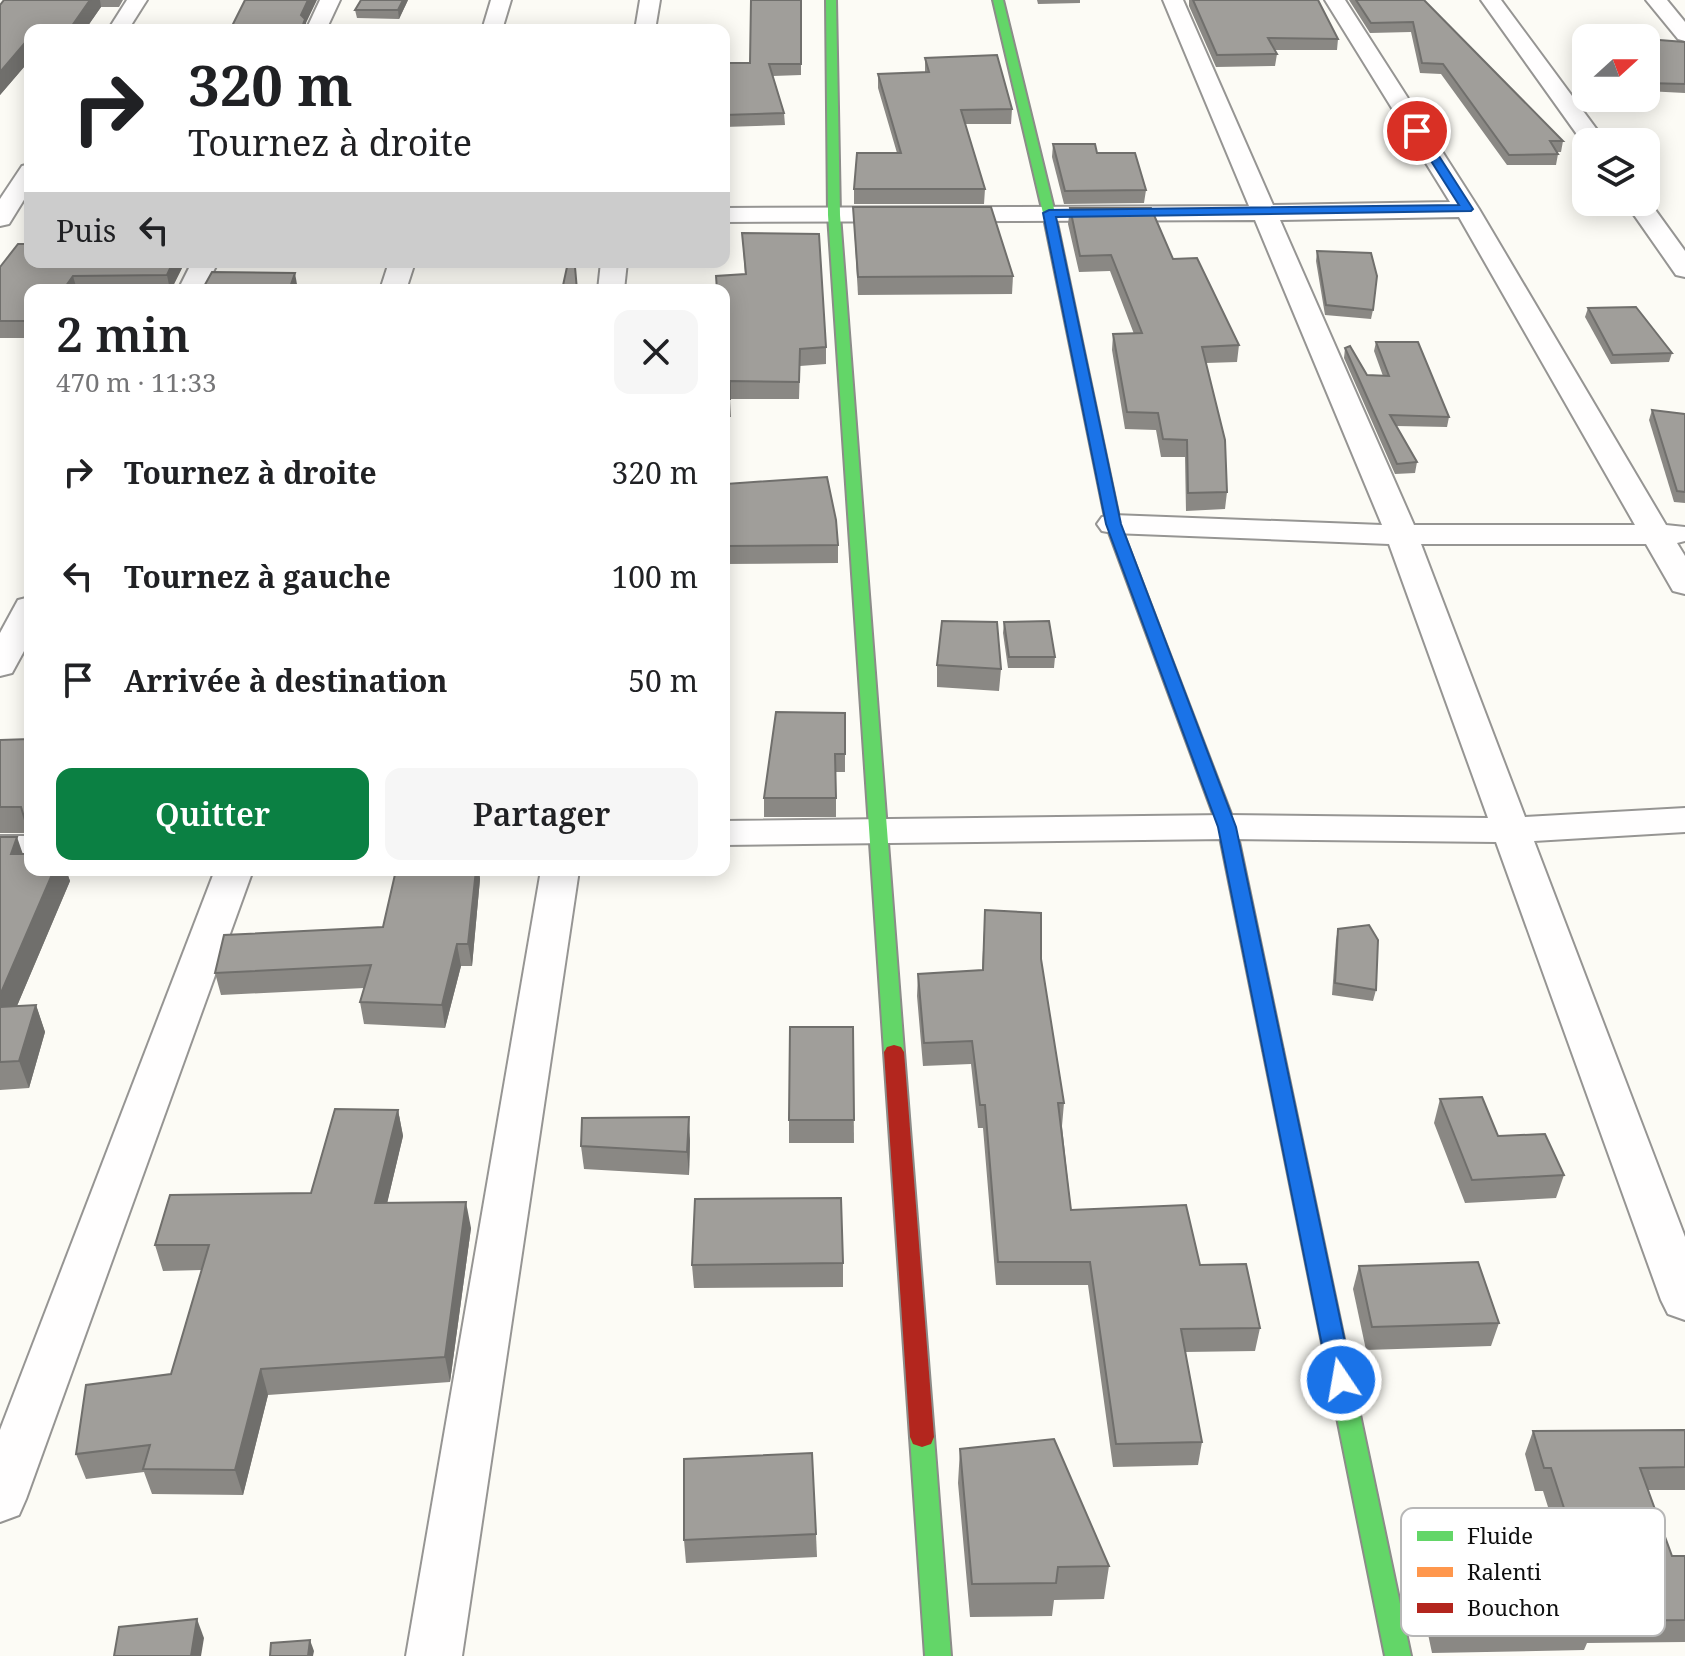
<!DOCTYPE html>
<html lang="fr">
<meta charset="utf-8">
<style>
body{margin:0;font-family:"Noto Serif",serif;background:#f6f6f6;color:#202124;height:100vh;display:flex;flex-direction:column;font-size:30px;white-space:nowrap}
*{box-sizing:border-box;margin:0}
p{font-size:26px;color:#757577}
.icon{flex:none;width:44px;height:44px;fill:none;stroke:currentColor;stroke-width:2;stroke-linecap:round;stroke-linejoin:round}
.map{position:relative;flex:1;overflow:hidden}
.panel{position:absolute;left:24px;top:284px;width:706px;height:592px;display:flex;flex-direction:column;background:#fff;border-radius:16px;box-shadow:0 4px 20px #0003}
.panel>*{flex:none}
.banner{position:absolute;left:24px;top:24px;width:706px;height:244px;border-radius:16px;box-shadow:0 4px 20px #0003;background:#fff;color:#202124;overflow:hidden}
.needle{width:52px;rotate:69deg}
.tools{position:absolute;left:1572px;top:24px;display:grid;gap:16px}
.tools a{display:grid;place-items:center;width:88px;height:88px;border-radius:16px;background:#fff;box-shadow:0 4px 20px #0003;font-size:40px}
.pin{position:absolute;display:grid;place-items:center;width:68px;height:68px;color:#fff;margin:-34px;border:4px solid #fff;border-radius:50%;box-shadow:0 2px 8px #0007}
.me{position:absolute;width:88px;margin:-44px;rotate:348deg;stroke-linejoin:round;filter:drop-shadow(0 0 6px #0008)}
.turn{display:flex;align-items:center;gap:28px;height:168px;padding:0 32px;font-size:36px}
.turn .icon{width:104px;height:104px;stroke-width:2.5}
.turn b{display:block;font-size:56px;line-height:68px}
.then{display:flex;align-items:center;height:76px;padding:0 32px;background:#0003;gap:16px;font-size:30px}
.round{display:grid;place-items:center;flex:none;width:84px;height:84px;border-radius:16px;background:#f6f6f6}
.head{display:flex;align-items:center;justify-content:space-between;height:136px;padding:0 32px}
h1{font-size:48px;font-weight:600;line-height:60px}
.primary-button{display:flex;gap:16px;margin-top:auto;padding:16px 32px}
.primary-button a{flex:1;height:92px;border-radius:16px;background:#0b8043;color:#fff;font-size:32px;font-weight:600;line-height:92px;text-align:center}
.primary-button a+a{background:#f6f6f6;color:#202124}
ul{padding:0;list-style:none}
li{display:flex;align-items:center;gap:24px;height:104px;padding:0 32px}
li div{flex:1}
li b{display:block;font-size:30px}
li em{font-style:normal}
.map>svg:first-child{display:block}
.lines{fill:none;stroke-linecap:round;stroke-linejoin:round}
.street-casing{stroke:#969593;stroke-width:4}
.fast-casing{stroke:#8c8c89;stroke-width:4}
.slow-casing{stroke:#8c8c89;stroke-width:4}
.jam-casing{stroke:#8c8c89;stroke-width:4}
.street{fill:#fffefe;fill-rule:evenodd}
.fast{fill:#63d668;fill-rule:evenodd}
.slow{fill:#ff974d;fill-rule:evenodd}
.jam{fill:#b3261e;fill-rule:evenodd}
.wall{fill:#8a8884}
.shaded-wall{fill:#706f6c}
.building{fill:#a09e9a;stroke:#706f6c;stroke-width:2}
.route{fill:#1a73e8;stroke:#114b97;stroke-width:2}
.key{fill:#fff;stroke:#b7b7b7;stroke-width:2}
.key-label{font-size:22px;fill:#0f0f0f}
</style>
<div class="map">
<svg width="1685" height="1656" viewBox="0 0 1685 1656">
<rect width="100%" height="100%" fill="#fcfbf5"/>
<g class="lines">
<g class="street-casing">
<g id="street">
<path d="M127,0H147L128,30H108Z"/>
<path d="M320,0H340L326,30H306Z"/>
<path d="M491,0H511L502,30H482Z"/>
<path d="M640,0H660L655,30H635Z"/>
<path d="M1163,0H1183L1273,205L1450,202L1325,0H1345L1479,209L1666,525L1685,527V541L1677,543L1685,556V594L1673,591L1646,544H1421L1525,817L1685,808V832L1534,841L1685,1237V1320L1668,1314L1661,1300L1496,842L1227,839L724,845V821L1227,815L1488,818L1389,544L1113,533L1102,531L1097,524L1102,517L1113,515L1382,525L1255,220L724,222V208L1249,206ZM1459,217L1635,525H1414L1280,220Z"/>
<path d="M1481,0H1501L1606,142H1586V147Z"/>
<path d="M1646,0H1667L1685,22V41L1678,39Z"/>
<path d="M30,164V190L9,224L0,226V199L22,166Z"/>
<path d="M1646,197L1685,251V277L1676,275L1625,202H1646Z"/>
<path d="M192,262H218L204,290H178Z"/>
<path d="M389,262H415L406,290H380Z"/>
<path d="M601,262H627L624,290H598Z"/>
<path d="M30,597V640L12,673L0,676V633L18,600Z"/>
<path d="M0,836H30V860L0,862Z"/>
<path d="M215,870H253L26,1499L19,1515L0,1522V1430Z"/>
<path d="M541,870H579L462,1656H406Z"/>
</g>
</g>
<g class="fast-casing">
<g id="fast">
<path d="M826,0H836L840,215L904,1052L901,1057H887L884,1052L828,215Z"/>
<path d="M993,0H1003L1055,213L1121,527L1114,531L1107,527L1043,213Z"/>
<path d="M1273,1043L1280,1045L1283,1050L1411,1656H1385L1263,1050L1266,1045Z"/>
<path d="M922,1427L931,1430L934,1437L951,1656H925L910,1437L913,1430Z"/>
</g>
</g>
<g class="slow-casing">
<path id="slow" d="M1114,523L1121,527L1236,827L1283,1050L1280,1055H1266L1263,1050L1218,827L1107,527Z"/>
</g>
<g class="jam-casing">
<path id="jam" d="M894,1045L901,1047L904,1052L934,1437L931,1444L922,1447L913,1444L910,1437L884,1052L887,1047Z"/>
</g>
<use href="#street" class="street"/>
<use href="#fast" class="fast"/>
<use href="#slow" class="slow"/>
<use href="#jam" class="jam"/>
</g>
<g class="wall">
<path d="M4,0H123L119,7H101L85,30H30V60L0,95Z"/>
<path d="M408,0L399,19L357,18L355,10Z"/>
<path d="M801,0V75L773,76L784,113L785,125L724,127V63H750Z"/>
<path d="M1037,0H1080V3L1038,4Z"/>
<path d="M1189,0H1318L1338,39L1337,50H1275L1277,54L1275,66L1216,67L1189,6Z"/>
<path d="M1349,0H1424L1563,141L1561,152H1557L1558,154L1556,165H1507L1441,74L1420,73L1411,32L1370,33Z"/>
<path d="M1646,39L1685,42V93L1646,91Z"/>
<path d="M925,58L1012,109L1011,124H965L985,189L984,204H854V189L897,153L878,88V74L925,72Z"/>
<path d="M1053,144L1097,153L1146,190L1144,203L1064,204L1052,157Z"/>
<path d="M853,207L1013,276L1012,294L858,295Z"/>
<path d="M1070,208L1173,259L1239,345L1237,362L1206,363L1227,492L1225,509L1186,511L1185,457H1161L1156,430L1125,429L1112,350L1113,334H1134L1110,271L1079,272L1068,224Z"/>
<path d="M742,233L826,347V364L800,366L799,399H730L731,417H724V290L745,275Z"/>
<path d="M1317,251L1373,310L1371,319L1325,315L1316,261Z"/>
<path d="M185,262L171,290H30V338H0V267Z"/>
<path d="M1588,308L1672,353L1669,362L1611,364L1585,317Z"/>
<path d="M1376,342L1449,417L1447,427L1396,426L1417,462L1415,473L1395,474L1344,358L1345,348L1367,375L1383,376L1374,351Z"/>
<path d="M1652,410L1685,414V503L1674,502L1649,420Z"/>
<path d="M724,428L726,484L838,545V563L724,564Z"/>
<path d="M1004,622L1055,657L1054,668H1008L1003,633Z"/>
<path d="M937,665L1001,669L999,691L937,687Z"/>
<path d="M845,713V772H836V817H764V798Z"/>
<path d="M0,740L30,833H0Z"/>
<path d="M0,837L23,854L30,870H66L70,881L17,1006L36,1005L45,1032L29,1088L0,1090Z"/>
<path d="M396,870H479L480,879L472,966H461L445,1028L364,1024L360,1002L364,988L221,995L215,973L383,927Z"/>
<path d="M985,910L1041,959L1064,1103L1062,1126L1071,1210L1200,1265L1260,1328L1255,1351L1185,1352L1202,1442L1198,1465L1113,1467L1088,1285H996L983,1128H978L971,1064L923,1066L917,996L918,974L982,970Z"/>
<path d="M1338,929L1376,990L1373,1001L1332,995L1336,940Z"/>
<path d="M853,1027L854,1143H789V1120Z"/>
<path d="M1440,1099L1498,1136L1564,1175L1556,1198L1465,1203L1434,1123Z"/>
<path d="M398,1110L403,1136L387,1203L471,1228L450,1382L268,1395L243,1495L152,1494L144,1472L86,1479L76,1454L171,1374L202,1270L163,1271L155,1245L311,1193Z"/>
<path d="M690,1140L689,1175L584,1169L581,1146Z"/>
<path d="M843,1263V1287L694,1288L692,1265Z"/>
<path d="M1359,1266L1499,1323L1491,1346L1366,1350L1353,1289Z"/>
<path d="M1685,1430V1490H1648L1672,1556H1685V1642L1587,1643L1584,1650L1432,1653L1414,1568L1421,1546L1559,1542L1543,1491H1535L1525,1454L1533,1431Z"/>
<path d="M960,1449L1109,1566L1104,1599L1054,1600L1052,1616L970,1617L958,1483Z"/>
<path d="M816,1534L817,1557L686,1563L684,1540Z"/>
</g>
<g class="shaded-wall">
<path d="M90,0H100L101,7L85,30H69Z"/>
<path d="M308,0H317L306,23L307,30H301V15Z"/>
<path d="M403,0H408L399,19L398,10Z"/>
<path d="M30,37V60L0,95V72Z"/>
<path d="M173,262H185L171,290H170L167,275Z"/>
<path d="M295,273L298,290H289Z"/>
<path d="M73,276L77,290H63Z"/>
<path d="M30,802V834L24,817Z"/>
<path d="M17,837L26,863L11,854Z"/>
<path d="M54,870H66L70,881L5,1034L0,1022V995Z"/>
<path d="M476,870H479L480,879L472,966L468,944Z"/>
<path d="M457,944L461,966L445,1028L442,1005Z"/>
<path d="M36,1005L45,1032L29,1088L19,1061Z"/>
<path d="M398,1110L403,1136L381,1229L375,1203Z"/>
<path d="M689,1117L690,1140L689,1175L687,1152Z"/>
<path d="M466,1202L471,1228L450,1382L445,1357Z"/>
<path d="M261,1369L268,1395L243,1495L235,1470Z"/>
<path d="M197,1619L204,1638L201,1656H191Z"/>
<path d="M310,1640L314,1651L313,1656H308Z"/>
</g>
<g class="building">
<path d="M4,0H90L69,30H30V37L0,72V5Z"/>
<path d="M245,0H308L301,15L305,19L301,30H230Z"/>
<path d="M361,0H403L398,10H355Z"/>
<path d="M751,0H801V64H769L784,113L724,115V63H750Z"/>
<path d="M1193,0H1318L1338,39L1268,38L1277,54L1217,55Z"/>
<path d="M1356,0H1424L1563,141H1550L1558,154L1509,155L1443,64L1422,63L1413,22L1371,23Z"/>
<path d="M1593,36L1629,38H1594Z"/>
<path d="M1646,39L1685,42V84L1646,83Z"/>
<path d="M997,55L1012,109L961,110L985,189H854L857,153H901L878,74L929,72L925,58Z"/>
<path d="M1053,144H1095L1097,153H1135L1146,190L1065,191Z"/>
<path d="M853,207H991L1013,276L858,277Z"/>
<path d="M1070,208H1151L1173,259L1197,258L1239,345L1202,347L1225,440L1227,492L1188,493L1187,440L1163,439L1158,413L1127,412L1113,334L1142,333L1111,255L1080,256Z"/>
<path d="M742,233L819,234L826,347L800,349L799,382L730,381V399H724V290H717L716,276L746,274Z"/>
<path d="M18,244H30V262H173L167,275L73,276L63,290H30V321H0V267Z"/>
<path d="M1317,251L1371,253L1377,276L1373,310L1326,305Z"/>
<path d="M567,267H575L577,290H562Z"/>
<path d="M212,272L295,273L289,290H202Z"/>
<path d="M1636,307L1672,353L1613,355L1588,308Z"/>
<path d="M1376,342H1418L1449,417L1390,415L1417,462L1397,464L1345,348L1350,346L1367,375L1389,376Z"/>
<path d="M1652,410L1685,414V492L1677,491Z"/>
<path d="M724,428L726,484L827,477L836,520L838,545L724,546Z"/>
<path d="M942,621L997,622L1001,669L937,665Z"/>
<path d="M1049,621L1055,657H1009L1004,622Z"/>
<path d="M776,712L845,713V754H835L836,798H764Z"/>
<path d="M30,739V802L24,817L21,807H0V740Z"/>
<path d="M0,837H17L11,854H30V870H54L0,995Z"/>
<path d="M396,870H476L468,944H457L442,1005L360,1002L371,965L215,973L224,935L383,927Z"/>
<path d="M985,910L1041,913V959L1064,1103H1058L1071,1210L1186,1205L1200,1265L1246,1264L1260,1328L1181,1329L1202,1442L1116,1444L1090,1262H998L985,1105H980L972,1041L924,1043L918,974L983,970Z"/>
<path d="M1369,925L1378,940L1376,990L1335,983L1338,929Z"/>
<path d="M36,1005L19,1061L0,1062V1007Z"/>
<path d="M790,1027H853L854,1120H789Z"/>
<path d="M1482,1097L1498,1136L1545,1134L1564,1175L1472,1180L1440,1099Z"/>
<path d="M335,1109L398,1110L375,1203L466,1202L445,1357L261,1369L235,1470L143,1469L150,1445L76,1454L86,1385L171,1374L209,1245H155L170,1195L311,1193Z"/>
<path d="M689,1117L687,1152L581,1146L582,1118Z"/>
<path d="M841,1198L843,1263L692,1265L695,1199Z"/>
<path d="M1478,1262L1499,1323L1372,1327L1359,1266Z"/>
<path d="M1685,1430V1467L1640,1468L1672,1556H1685V1620L1592,1621L1594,1628L1440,1631L1421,1546L1575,1542L1551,1468H1544L1533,1431Z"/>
<path d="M1054,1439L1109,1566L1058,1567L1056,1583L972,1584L960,1449Z"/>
<path d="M812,1453L816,1534L684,1540V1459Z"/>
<path d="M197,1619L191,1656H114L119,1627Z"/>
<path d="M310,1640L308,1656H270L271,1643Z"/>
</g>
<path class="route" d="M1414,128H1421L1473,209L1471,211L1056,217L1121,524L1236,827L1353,1380L1349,1387L1341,1390L1332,1387L1329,1380L1218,827L1106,524L1043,213L1049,210L1459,205L1412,131Z"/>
<rect x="1401" y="1508" width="264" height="128" rx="12" class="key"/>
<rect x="1417" y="1531" width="36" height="10" fill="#63d668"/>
<rect x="1417" y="1567" width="36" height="10" fill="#ff974d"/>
<rect x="1417" y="1603" width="36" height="10" fill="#b3261e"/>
<g class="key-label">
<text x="1467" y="1544">Fluide</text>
<text x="1467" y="1580">Ralenti</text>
<text x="1467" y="1616">Bouchon</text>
</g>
</svg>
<div class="tools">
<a><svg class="needle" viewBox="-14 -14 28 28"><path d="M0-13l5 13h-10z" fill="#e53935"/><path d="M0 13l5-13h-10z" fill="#757577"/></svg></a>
<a><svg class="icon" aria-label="layers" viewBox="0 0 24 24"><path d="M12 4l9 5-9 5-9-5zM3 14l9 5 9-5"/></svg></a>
</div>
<div class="pin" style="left:1417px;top:131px;background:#d93025"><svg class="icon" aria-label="arrive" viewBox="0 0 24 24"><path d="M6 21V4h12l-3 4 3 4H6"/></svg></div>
<svg class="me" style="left:1341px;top:1380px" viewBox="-20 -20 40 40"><circle r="17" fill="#1a73e8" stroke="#fff" stroke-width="3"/><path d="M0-11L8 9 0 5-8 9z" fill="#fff"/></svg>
<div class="banner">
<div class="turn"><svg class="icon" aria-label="right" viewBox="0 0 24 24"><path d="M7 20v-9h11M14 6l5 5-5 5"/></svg><div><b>320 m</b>Tournez à droite</div></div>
<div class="then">Puis<svg class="icon" aria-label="left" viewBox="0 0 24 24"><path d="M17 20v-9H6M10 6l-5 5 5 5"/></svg></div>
</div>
<section class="panel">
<div class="head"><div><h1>2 min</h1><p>470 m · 11:33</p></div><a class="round"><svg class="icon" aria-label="close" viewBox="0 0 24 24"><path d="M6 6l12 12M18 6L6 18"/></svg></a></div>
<ul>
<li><svg class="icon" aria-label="right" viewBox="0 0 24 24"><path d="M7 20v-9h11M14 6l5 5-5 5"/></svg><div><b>Tournez à droite</b></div><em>320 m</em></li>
<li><svg class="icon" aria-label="left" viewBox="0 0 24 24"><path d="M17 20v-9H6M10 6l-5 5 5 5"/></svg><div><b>Tournez à gauche</b></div><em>100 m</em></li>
<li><svg class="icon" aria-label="arrive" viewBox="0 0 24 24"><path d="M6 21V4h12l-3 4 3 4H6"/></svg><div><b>Arrivée à destination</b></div><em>50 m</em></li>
</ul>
<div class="primary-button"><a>Quitter</a><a>Partager</a></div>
</section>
</div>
